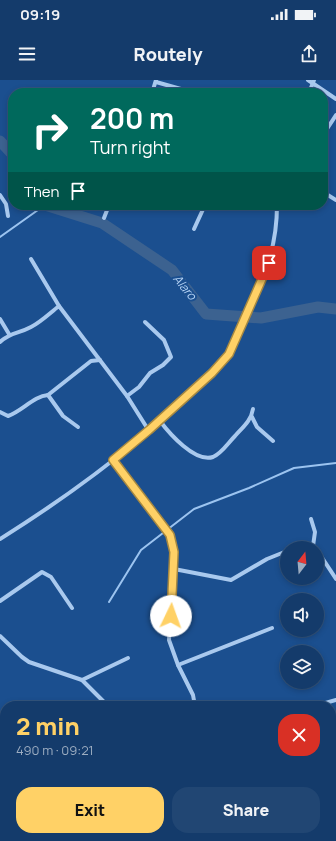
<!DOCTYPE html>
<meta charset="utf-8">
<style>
body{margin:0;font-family:Manrope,sans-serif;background:#214673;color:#f1f3f6;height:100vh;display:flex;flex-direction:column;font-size:15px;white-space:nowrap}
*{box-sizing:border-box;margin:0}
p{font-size:13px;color:#9dadc1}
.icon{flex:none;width:22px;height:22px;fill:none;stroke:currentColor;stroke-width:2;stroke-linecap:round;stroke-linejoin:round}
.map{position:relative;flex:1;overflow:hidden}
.drawer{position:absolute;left:0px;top:621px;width:336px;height:140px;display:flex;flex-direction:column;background:#143b6b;border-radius:16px 16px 0 0;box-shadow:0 2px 6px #0003,0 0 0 1px #33557e}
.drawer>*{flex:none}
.banner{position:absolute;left:8px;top:8px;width:320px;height:122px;border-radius:16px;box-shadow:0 2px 6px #0003,0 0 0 1px #33557e;background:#00695c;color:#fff;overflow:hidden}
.needle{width:26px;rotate:16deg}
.buttons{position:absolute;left:280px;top:461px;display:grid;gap:8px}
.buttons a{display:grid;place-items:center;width:44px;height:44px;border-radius:50%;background:#143b6b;box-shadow:0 2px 6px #0003,0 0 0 1px #33557e;font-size:20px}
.pin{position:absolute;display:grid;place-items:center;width:34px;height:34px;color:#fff;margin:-17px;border-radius:8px;box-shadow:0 2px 6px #0006}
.me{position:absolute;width:44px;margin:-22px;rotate:3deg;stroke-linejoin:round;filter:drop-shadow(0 0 3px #0008)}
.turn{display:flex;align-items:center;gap:14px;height:84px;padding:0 16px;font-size:18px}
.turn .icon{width:52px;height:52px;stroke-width:2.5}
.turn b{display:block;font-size:28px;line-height:34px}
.then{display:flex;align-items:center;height:38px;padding:0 16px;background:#0003;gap:8px;font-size:15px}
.round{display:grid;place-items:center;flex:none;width:42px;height:42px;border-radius:16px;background:#214673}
.overview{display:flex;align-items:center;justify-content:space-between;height:68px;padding:0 16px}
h1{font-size:24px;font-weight:800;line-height:30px;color:#ffd166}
.action{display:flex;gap:8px;margin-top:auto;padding:8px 16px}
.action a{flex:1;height:46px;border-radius:16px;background:#ffd166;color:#111;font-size:16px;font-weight:800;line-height:46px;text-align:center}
.action a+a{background:#214673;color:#f1f3f6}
.status{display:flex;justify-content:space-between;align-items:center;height:28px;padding:0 20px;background:#143b6b;direction:ltr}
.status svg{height:11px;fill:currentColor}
header{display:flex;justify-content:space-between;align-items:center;height:52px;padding:0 16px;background:#143b6b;font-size:18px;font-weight:800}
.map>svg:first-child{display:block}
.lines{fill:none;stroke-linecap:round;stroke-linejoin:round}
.stream{stroke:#9cc4f0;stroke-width:2}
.river{stroke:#3c6290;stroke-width:11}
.minor{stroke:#a9c9ee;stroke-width:4}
.route-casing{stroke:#a68842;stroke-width:10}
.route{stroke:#ffd166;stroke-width:7}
.labels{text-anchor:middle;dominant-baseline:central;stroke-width:4;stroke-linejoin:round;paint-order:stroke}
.water-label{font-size:12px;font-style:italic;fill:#b5d3f5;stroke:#1b4f8f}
</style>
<div class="status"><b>09:19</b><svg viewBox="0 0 49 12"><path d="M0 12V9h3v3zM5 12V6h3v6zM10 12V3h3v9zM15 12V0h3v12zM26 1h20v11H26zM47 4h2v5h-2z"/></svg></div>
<header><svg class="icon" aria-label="menu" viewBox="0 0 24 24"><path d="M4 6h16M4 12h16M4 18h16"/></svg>Routely<svg class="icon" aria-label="share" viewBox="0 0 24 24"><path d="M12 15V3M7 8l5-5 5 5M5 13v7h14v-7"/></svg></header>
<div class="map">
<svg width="336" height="761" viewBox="0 0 336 761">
<rect width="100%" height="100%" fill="#1b4f8f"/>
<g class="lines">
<g class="stream">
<path d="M0,157L45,125"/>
<path d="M109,522L141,470L194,429L249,408L294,388L336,383"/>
</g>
<g class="river">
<path d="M0,61L13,75"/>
<path d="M45,125L102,143L172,190L206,234L261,238L318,227L336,229"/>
</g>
<g class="minor">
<path d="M308,0L336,19"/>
<path d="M156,2L195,13"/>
<path d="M152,13L156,0"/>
<path d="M309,13L314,0"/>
<path d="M323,55L336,35"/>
<path d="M323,112L336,120"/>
<path d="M0,115L6,124L8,136"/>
<path d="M104,138L109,125"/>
<path d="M194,149L205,125"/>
<path d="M31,179L59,226"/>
<path d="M0,239L9,254"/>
<path d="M0,262C11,252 18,254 31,247C41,242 50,233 59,226L127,316L149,351"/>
<path d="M48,315L63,336L78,347"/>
<path d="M127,316L139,307L150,293L163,285L171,277L164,260L145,242"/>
<path d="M0,332L8,336C22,331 34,316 48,315L91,281L100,280"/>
<path d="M252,337L257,347L273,361"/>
<path d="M160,341C169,353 195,383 213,377C222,373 228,363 235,356C243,347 251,341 253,329"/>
<path d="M113,380L170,455L174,472L169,560L178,585L193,615L195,626"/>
<path d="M311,439L315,452L313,466"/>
<path d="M0,459C80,409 158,350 223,281C235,267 241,248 248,232C265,193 277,168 277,125"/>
<path d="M298,468L306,465L315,468"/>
<path d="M317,470L336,499"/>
<path d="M174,489L231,500L267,479L287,471"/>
<path d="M0,521L42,492L51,497L72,528"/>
<path d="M0,556L22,577L29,582L82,600L108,626"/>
<path d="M178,585L272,548"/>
<path d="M82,600L128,578"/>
<path d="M315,626L336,620"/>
<path d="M331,708L336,719"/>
<path d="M54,756L55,761"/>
<path d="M209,756V761"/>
<path d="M278,756L286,761"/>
<path d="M83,760V761"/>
<path d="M9,761L10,756"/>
<path d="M155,761L168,756"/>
<path d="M318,761L328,759L336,753"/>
</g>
</g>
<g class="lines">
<g class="route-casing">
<path id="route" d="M171,536L174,472L170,455L113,380L149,350L212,293L229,274L269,183"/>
</g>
<use href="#route" class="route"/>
</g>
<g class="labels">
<g class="water-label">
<text transform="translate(185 207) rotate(51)">Alaro</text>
</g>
</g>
</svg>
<div class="buttons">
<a><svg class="needle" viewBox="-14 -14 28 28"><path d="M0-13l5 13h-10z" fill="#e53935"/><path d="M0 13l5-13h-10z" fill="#9dadc1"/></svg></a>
<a><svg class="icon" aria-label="sound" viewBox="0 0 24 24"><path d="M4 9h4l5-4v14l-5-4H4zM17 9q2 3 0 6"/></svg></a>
<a><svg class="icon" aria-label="layers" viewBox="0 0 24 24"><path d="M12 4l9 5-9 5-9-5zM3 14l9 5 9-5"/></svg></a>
</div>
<div class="pin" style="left:269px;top:183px;background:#d93025"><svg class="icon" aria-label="arrive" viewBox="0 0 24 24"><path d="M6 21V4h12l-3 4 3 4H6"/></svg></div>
<svg class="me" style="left:171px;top:536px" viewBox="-20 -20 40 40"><circle r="19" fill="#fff"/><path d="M0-13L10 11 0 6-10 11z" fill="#ffd166"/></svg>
<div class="banner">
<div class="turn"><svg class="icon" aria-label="right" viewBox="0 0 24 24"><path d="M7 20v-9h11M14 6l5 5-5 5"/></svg><div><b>200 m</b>Turn right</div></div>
<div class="then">Then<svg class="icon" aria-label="arrive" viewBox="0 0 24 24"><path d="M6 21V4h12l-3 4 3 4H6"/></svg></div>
</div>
<section class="drawer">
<div class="overview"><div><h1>2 min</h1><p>490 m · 09:21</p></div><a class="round" style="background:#d93025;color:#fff"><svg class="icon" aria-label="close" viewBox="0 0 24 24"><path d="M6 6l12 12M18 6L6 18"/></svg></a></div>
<div class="action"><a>Exit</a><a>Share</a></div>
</section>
</div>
